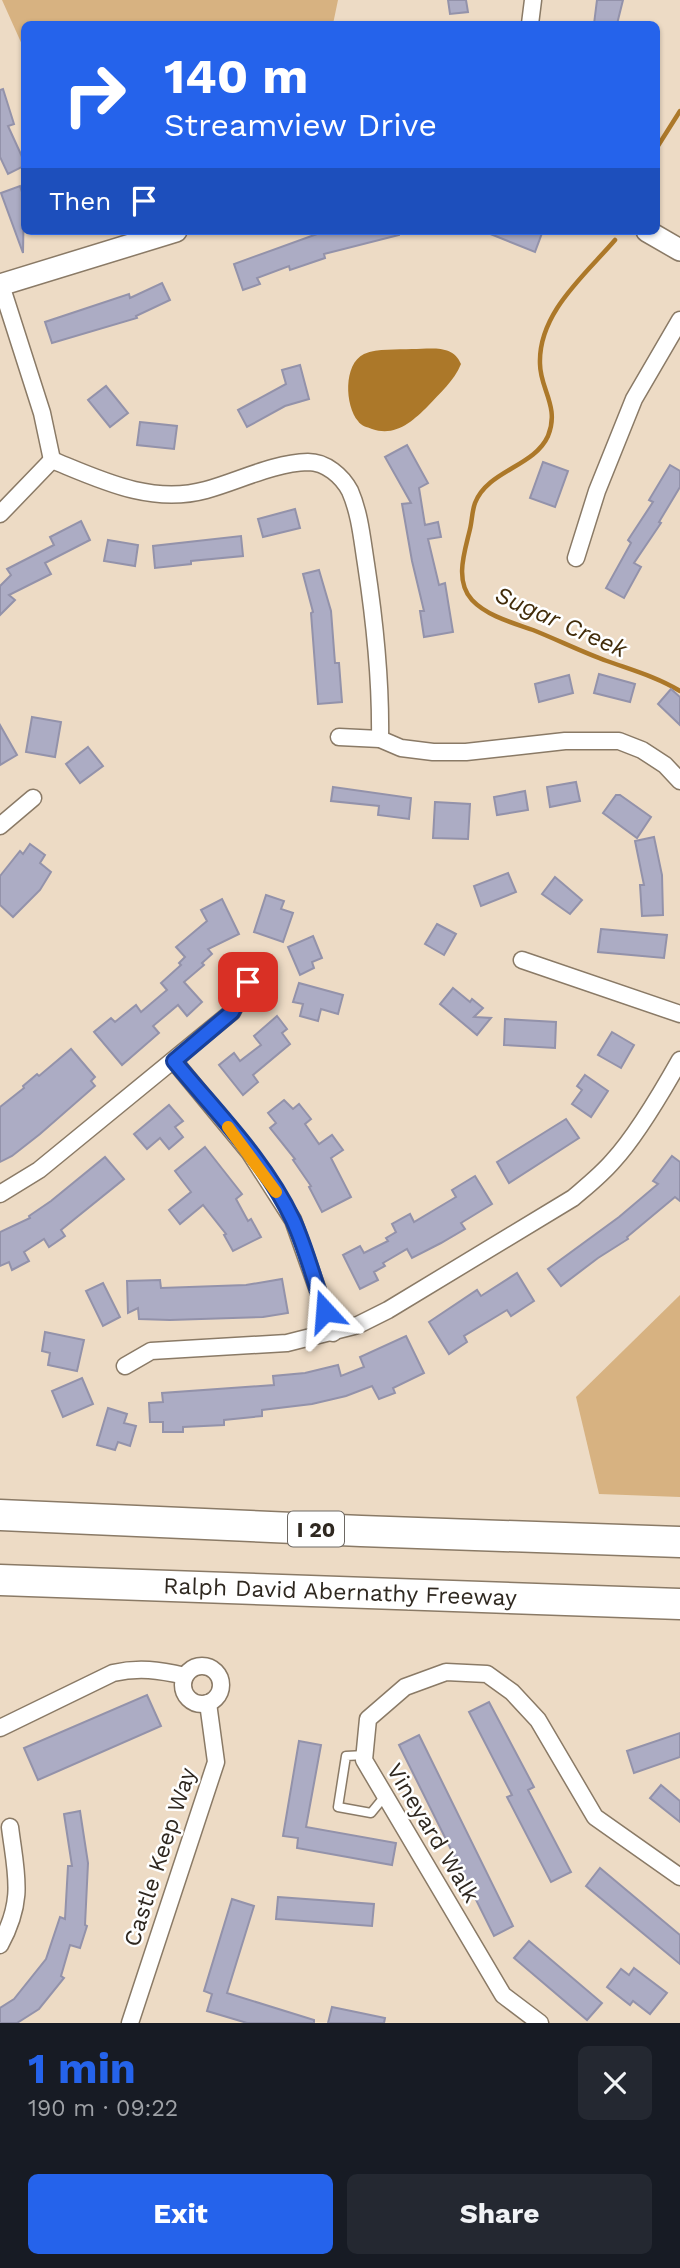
<!DOCTYPE html>
<meta charset="utf-8">
<style>
body{margin:0;font-family:"Work Sans",sans-serif;background:#242831;color:#f1f3f6;height:100vh;display:flex;flex-direction:column;font-size:26px;white-space:nowrap}
*{box-sizing:border-box;margin:0}
p{font-size:23px;color:#9ea1a6}
.icon{flex:none;width:38px;height:38px;fill:none;stroke:currentColor;stroke-width:2;stroke-linecap:round;stroke-linejoin:round}
.map{position:relative;height:2023px;overflow:hidden}
.drawer{display:flex;flex-direction:column;background:#171b24;flex:1}
.drawer>*{flex:none}
.banner{position:absolute;left:21px;top:21px;width:639px;height:214px;border-radius:10px;box-shadow:0 2px 5px #0004;background:#2563eb;color:#fff;overflow:hidden}
.pin{position:absolute;display:grid;place-items:center;width:60px;height:60px;color:#fff;margin:-30px;border-radius:14px;box-shadow:0 4px 10px #0006}
.me{position:absolute;width:77px;margin:-38px;rotate:341deg;stroke-linejoin:round;filter:drop-shadow(0 0 5px #0008)}
.turn{display:flex;align-items:center;gap:24px;height:147px;padding:0 28px;font-size:32px}
.turn .icon{width:91px;height:91px;stroke-width:2.5}
.turn b{display:block;font-size:49px;line-height:60px}
.then{display:flex;align-items:center;height:66px;padding:0 28px;background:#0003;gap:14px;font-size:26px}
.round{display:grid;place-items:center;flex:none;width:74px;height:74px;border-radius:10px;background:#242831}
.summary{display:flex;align-items:center;justify-content:space-between;height:119px;padding:0 28px}
h1{font-size:42px;font-weight:700;line-height:52px;color:#2563eb}
.action{display:flex;gap:14px;margin-top:auto;padding:14px 28px}
.action a{flex:1;height:80px;border-radius:10px;background:#2563eb;color:#fff;font-size:28px;font-weight:700;line-height:80px;text-align:center}
.action a+a{background:#242831;color:#f1f3f6}
.map>svg:first-child{display:block}
.green{fill:#d7b281}
.water{fill:#ac7829}
.lines{fill:none;stroke-linecap:round;stroke-linejoin:round}
.stream{stroke:#ac7829;stroke-width:4.5}
.building{fill:#acacc4;stroke:#9392aa;stroke-width:2}
.service-casing{stroke:#8a7a66;stroke-width:11}
.minor-casing{stroke:#8a7a66;stroke-width:19}
.tertiary-casing{stroke:#8a7a66;stroke-width:24}
.motorway-casing{stroke:#8a7a66;stroke-width:33}
.service{stroke:#fff;stroke-width:8}
.minor{stroke:#fff;stroke-width:16}
.tertiary{stroke:#fff;stroke-width:21}
.motorway{stroke:#fff;stroke-width:30}
.route-casing{stroke:#184099;stroke-width:18}
.route{stroke:#2563eb;stroke-width:12}
.slow{stroke:#f59e0b;stroke-width:12}
.labels{text-anchor:middle;dominant-baseline:central;stroke-width:5;stroke-linejoin:round;paint-order:stroke}
.shield{fill:#fff;stroke:#6d6863;stroke-width:2}
.shield-label{font-size:21px;font-weight:bold;fill:#2f2820}
.street-label{font-size:23px;fill:#2f2820;stroke:#fff}
.water-label{font-size:24px;font-style:italic;fill:#412b09;stroke:#fff}
</style>
<div class="map">
<svg width="680" height="2023" viewBox="0 0 680 2023">
<rect width="100%" height="100%" fill="#eddbc5"/>
<g class="green">
<path d="M2,0H338L333,24H24V49Z"/>
<path d="M680,1295V1497L599,1494L576,1397Z"/>
</g>
<path class="water" d="M412,349C431,349 453,344 461,364C454,381 440,393 428,406C412,422 395,437 372,429C367,427 361,426 358,421C345,406 343,364 364,354C378,348 397,350 412,349Z"/>
<g class="lines">
<g class="stream">
<path d="M656,149L680,111"/>
<path d="M615,240C585,275 538,313 540,364C540,389 560,407 548,436C534,467 488,470 475,503C472,511 472,521 470,529C465,551 454,580 472,600C487,616 513,623 533,630C558,640 582,652 607,661C632,670 657,677 680,691"/>
</g>
</g>
<g class="building">
<path d="M448,0H466L468,12L450,14Z"/>
<path d="M597,0H623L617,24H594Z"/>
<path d="M3,89L14,124L8,126L24,161V166L8,174L0,157V90Z"/>
<path d="M20,186L24,198L23,253L1,193Z"/>
<path d="M334,231H399V235L324,254L325,258L290,270L289,266L257,278L260,284L243,290L234,264L317,234Z"/>
<path d="M483,231H536L542,233L535,252Z"/>
<path d="M162,283L170,300L136,316L137,318L52,343L45,322L129,294L130,298Z"/>
<path d="M300,365L309,399L285,406L247,427L238,410L286,384L282,370Z"/>
<path d="M106,386L128,413L110,427L88,400Z"/>
<path d="M140,422L177,426L174,449L137,445Z"/>
<path d="M407,445L428,483L419,488L425,525L438,522L441,537L428,539L439,585L445,583L453,632L424,637L420,611H424L412,561L402,504L411,503L385,457Z"/>
<path d="M543,462L568,471L555,507L530,498Z"/>
<path d="M670,465L680,471V487L659,522L661,523L634,563L641,567L624,598L606,588L631,543L628,540L653,502L649,500Z"/>
<path d="M295,509L300,528L263,537L258,519Z"/>
<path d="M81,521L90,540L45,563L51,574L9,595L15,600L0,615V586L11,575L7,569L54,545L50,537Z"/>
<path d="M241,536L243,556L191,561V564L155,568L153,546Z"/>
<path d="M108,540L138,545L135,566L104,561Z"/>
<path d="M319,570L331,611L335,663H339L342,702L318,704L311,613L313,612L303,574Z"/>
<path d="M599,674L635,684L630,702L594,693Z"/>
<path d="M569,675L573,693L539,702L535,684Z"/>
<path d="M671,689L680,697V725L658,704Z"/>
<path d="M32,717L61,722L55,757L26,752Z"/>
<path d="M0,725L17,755L0,765Z"/>
<path d="M88,747L103,766L80,783L66,764Z"/>
<path d="M576,782L580,801L550,807L547,787Z"/>
<path d="M333,787L411,798L409,819L378,815L379,806L331,801Z"/>
<path d="M525,791L528,810L497,815L494,797Z"/>
<path d="M616,795H620L651,817L637,838L603,813Z"/>
<path d="M435,802L470,804L468,839L433,838Z"/>
<path d="M654,837L662,875L663,915L642,916L640,885H644L635,841Z"/>
<path d="M30,844L45,855L40,863L51,872L40,890L13,917L0,905V876L20,851L23,854Z"/>
<path d="M508,873L516,892L481,906L474,886Z"/>
<path d="M555,877L582,900L570,914L542,894Z"/>
<path d="M266,895L284,901L281,909L293,913L283,942L254,932Z"/>
<path d="M222,899L239,934L208,949L212,954L202,963L204,965L184,982L202,1002L187,1016L178,1005L153,1026L159,1033L122,1065L94,1032L111,1018L115,1022L136,1005L141,1012L167,990L161,983L181,965L179,963L185,957L176,947L207,921L201,910Z"/>
<path d="M437,924L456,934L444,955L425,944Z"/>
<path d="M601,929L667,935L664,958L598,952Z"/>
<path d="M313,936L322,958L312,962L314,968L300,975L288,947Z"/>
<path d="M299,983L343,995L338,1014L321,1009L318,1021L300,1016L303,1004L293,1002Z"/>
<path d="M453,988L470,1002L472,999L483,1008L474,1017L491,1018L477,1035L440,1004Z"/>
<path d="M277,1016L287,1029L282,1033L290,1044L253,1075L258,1082L243,1095L219,1065L234,1053L240,1061L261,1045L254,1036Z"/>
<path d="M505,1019L556,1022L555,1048L504,1045Z"/>
<path d="M612,1032L634,1045L621,1068L598,1055Z"/>
<path d="M71,1049L95,1077L91,1081L95,1086L40,1134L12,1156L0,1162V1107L24,1088L23,1086L37,1074L39,1076Z"/>
<path d="M585,1075L608,1091L591,1117L572,1104L582,1090L577,1086Z"/>
<path d="M284,1100L293,1109L299,1104L311,1119L305,1124L319,1144L332,1135L343,1150L331,1158L351,1197L322,1212L309,1187L311,1186L293,1160L295,1159L270,1128L276,1123L268,1113Z"/>
<path d="M169,1105L183,1121L175,1127L183,1137L169,1149L160,1138L147,1149L134,1134Z"/>
<path d="M566,1119L579,1138L509,1183L497,1162Z"/>
<path d="M205,1147L242,1194L236,1199L248,1221L251,1219L261,1237L233,1251L224,1235L226,1234L203,1205L180,1224L169,1210L191,1192L175,1171Z"/>
<path d="M672,1156L680,1162V1201L675,1197L627,1237L628,1239L598,1258L561,1286L548,1269L619,1217L658,1184L653,1181Z"/>
<path d="M105,1157L124,1179L61,1230L65,1236L49,1247L44,1239L24,1252L29,1261L12,1270L9,1262L0,1266V1232L30,1218L29,1216L51,1201Z"/>
<path d="M475,1176L492,1204L461,1223L465,1229L441,1243L412,1258L407,1249L383,1263L385,1266L374,1272L378,1280L360,1289L343,1255L360,1246L364,1253L388,1241L386,1238L396,1232L392,1224L410,1214L414,1222L456,1197L452,1190Z"/>
<path d="M517,1273L534,1301L511,1316L507,1310L464,1336L467,1342L449,1354L429,1322L477,1290L481,1296Z"/>
<path d="M282,1279L288,1313L263,1317L170,1320L139,1319L138,1308L128,1313L127,1281L160,1280L161,1288L246,1285Z"/>
<path d="M103,1283L120,1317L103,1326L86,1291Z"/>
<path d="M45,1332L84,1340L77,1371L48,1365L50,1353L42,1351Z"/>
<path d="M406,1336L424,1373L393,1388L395,1393L379,1399L372,1386L346,1396L312,1404L262,1410V1416L224,1420V1425L183,1427V1432H163V1422H150L149,1403L163,1402L162,1393L274,1385L273,1376L305,1373L338,1365L341,1376L364,1367L360,1357Z"/>
<path d="M82,1378L93,1404L63,1417L52,1391Z"/>
<path d="M108,1408L127,1414L124,1423L136,1426L130,1446L118,1442L115,1450L97,1445Z"/>
<path d="M147,1695L161,1726L38,1780L24,1748Z"/>
<path d="M489,1702L534,1787L528,1790L571,1872L551,1882L507,1797L512,1795L469,1712Z"/>
<path d="M680,1733V1757L634,1773L627,1751Z"/>
<path d="M419,1735L513,1926L494,1936L399,1745Z"/>
<path d="M299,1741L321,1745L306,1827L396,1843L392,1865L297,1848L298,1838L283,1836Z"/>
<path d="M661,1785L680,1801V1822L650,1798Z"/>
<path d="M80,1811L88,1863L85,1925L87,1926L80,1948L70,1945L61,1976L64,1978L39,2009L17,2023H0V2008L14,1999L46,1959L60,1917L65,1919L68,1866H72L64,1814Z"/>
<path d="M600,1868L680,1935V1964L586,1886Z"/>
<path d="M278,1897L374,1904L372,1926L276,1919Z"/>
<path d="M232,1899L254,1906L227,1993L314,2020V2023H247L207,2011L212,1994L204,1991Z"/>
<path d="M529,1941L602,2003L587,2020L514,1958Z"/>
<path d="M634,1968L667,1993L650,2014L633,2001L630,2005L607,1987L621,1969L629,1975Z"/>
<path d="M332,2007L385,2018L384,2023H328Z"/>
</g>
<g class="lines">
<g class="service-casing">
<path id="service" d="M365,1755L346,1756L338,1807L371,1813L385,1796"/>
</g>
<g class="minor-casing">
<g id="minor">
<path d="M530,24L533,0"/>
<path d="M1,285L42,413L52,460"/>
<path d="M52,460C101,480 151,505 206,490C239,481 273,463 308,462C326,462 342,476 350,491C360,514 362,539 366,564C375,623 381,679 380,739"/>
<path d="M0,514L52,460"/>
<path d="M576,558L597,491L634,399L680,320"/>
<path d="M339,737L380,739L401,748L433,752H466L565,741H619L642,750L665,765L680,781"/>
<path d="M0,826L33,798"/>
<path d="M522,960L680,1014"/>
<path d="M174,1061L250,1153L293,1220L333,1333"/>
<path d="M0,1194L39,1170L232,1012L248,982"/>
<path d="M125,1366L151,1351L287,1343L358,1325L388,1310L573,1198C587,1186 601,1175 613,1161C637,1135 662,1092 680,1060"/>
<circle cx="202" cy="1685" r="19"/>
<path d="M0,1728L113,1673C139,1667 159,1670 185,1676"/>
<path d="M0,1945C25,1899 16,1875 10,1827"/>
<path d="M130,2023L216,1762L208,1703"/>
<path d="M540,2023L503,1995L364,1760L368,1719L405,1687L446,1672L487,1674L512,1692L538,1720L595,1817L680,1877"/>
</g>
</g>
<g class="tertiary-casing">
<g id="tertiary">
<path d="M647,231L680,250"/>
<path d="M0,285L176,231"/>
</g>
</g>
<g class="motorway-casing">
<g id="motorway">
<path d="M0,1515L361,1531L680,1542"/>
<path d="M0,1580L680,1604"/>
</g>
</g>
<use href="#service" class="service"/>
<use href="#minor" class="minor"/>
<use href="#tertiary" class="tertiary"/>
<use href="#motorway" class="motorway"/>
</g>
<g class="lines">
<g class="route-casing">
<path id="route" d="M248,982L232,1012L174,1061C215,1111 265,1160 293,1220C306,1248 314,1281 325,1311"/>
</g>
<use href="#route" class="route"/>
<path class="slow" d="M228,1127L276,1192"/>
</g>
<g class="labels">
<rect class="shield" x="288" y="1511.5" width="56" height="35" rx="5"/>
<g class="shield-label">
<text x="316" y="1529">I 20</text>
</g>
<g class="street-label">
<text transform="translate(340 1592) rotate(2)">Ralph David Abernathy Freeway</text>
<text transform="translate(433 1833) rotate(59)">Vineyard Walk</text>
<text transform="translate(160 1857) rotate(-72)">Castle Keep Way</text>
</g>
<g class="water-label">
<text transform="translate(561 622) rotate(24)">Sugar Creek</text>
</g>
</g>
</svg>
<div class="pin" style="left:248px;top:982px;background:#d93025"><svg class="icon" aria-label="arrive" viewBox="0 0 24 24"><path d="M6 21V4h12l-3 4 3 4H6"/></svg></div>
<svg class="me" style="left:325px;top:1311px" viewBox="-20 -20 40 40"><path d="M0-17L14 15 0 8-14 15z" fill="#2563eb" stroke="#fff" stroke-width="4"/></svg>
<div class="banner">
<div class="turn"><svg class="icon" aria-label="right" viewBox="0 0 24 24"><path d="M7 20v-9h11M14 6l5 5-5 5"/></svg><div><b>140 m</b>Streamview Drive</div></div>
<div class="then">Then<svg class="icon" aria-label="arrive" viewBox="0 0 24 24"><path d="M6 21V4h12l-3 4 3 4H6"/></svg></div>
</div>
</div>
<section class="drawer">
<div class="summary"><div><h1>1 min</h1><p>190 m · 09:22</p></div><a class="round"><svg class="icon" aria-label="close" viewBox="0 0 24 24"><path d="M6 6l12 12M18 6L6 18"/></svg></a></div>
<div class="action"><a>Exit</a><a>Share</a></div>
</section>
